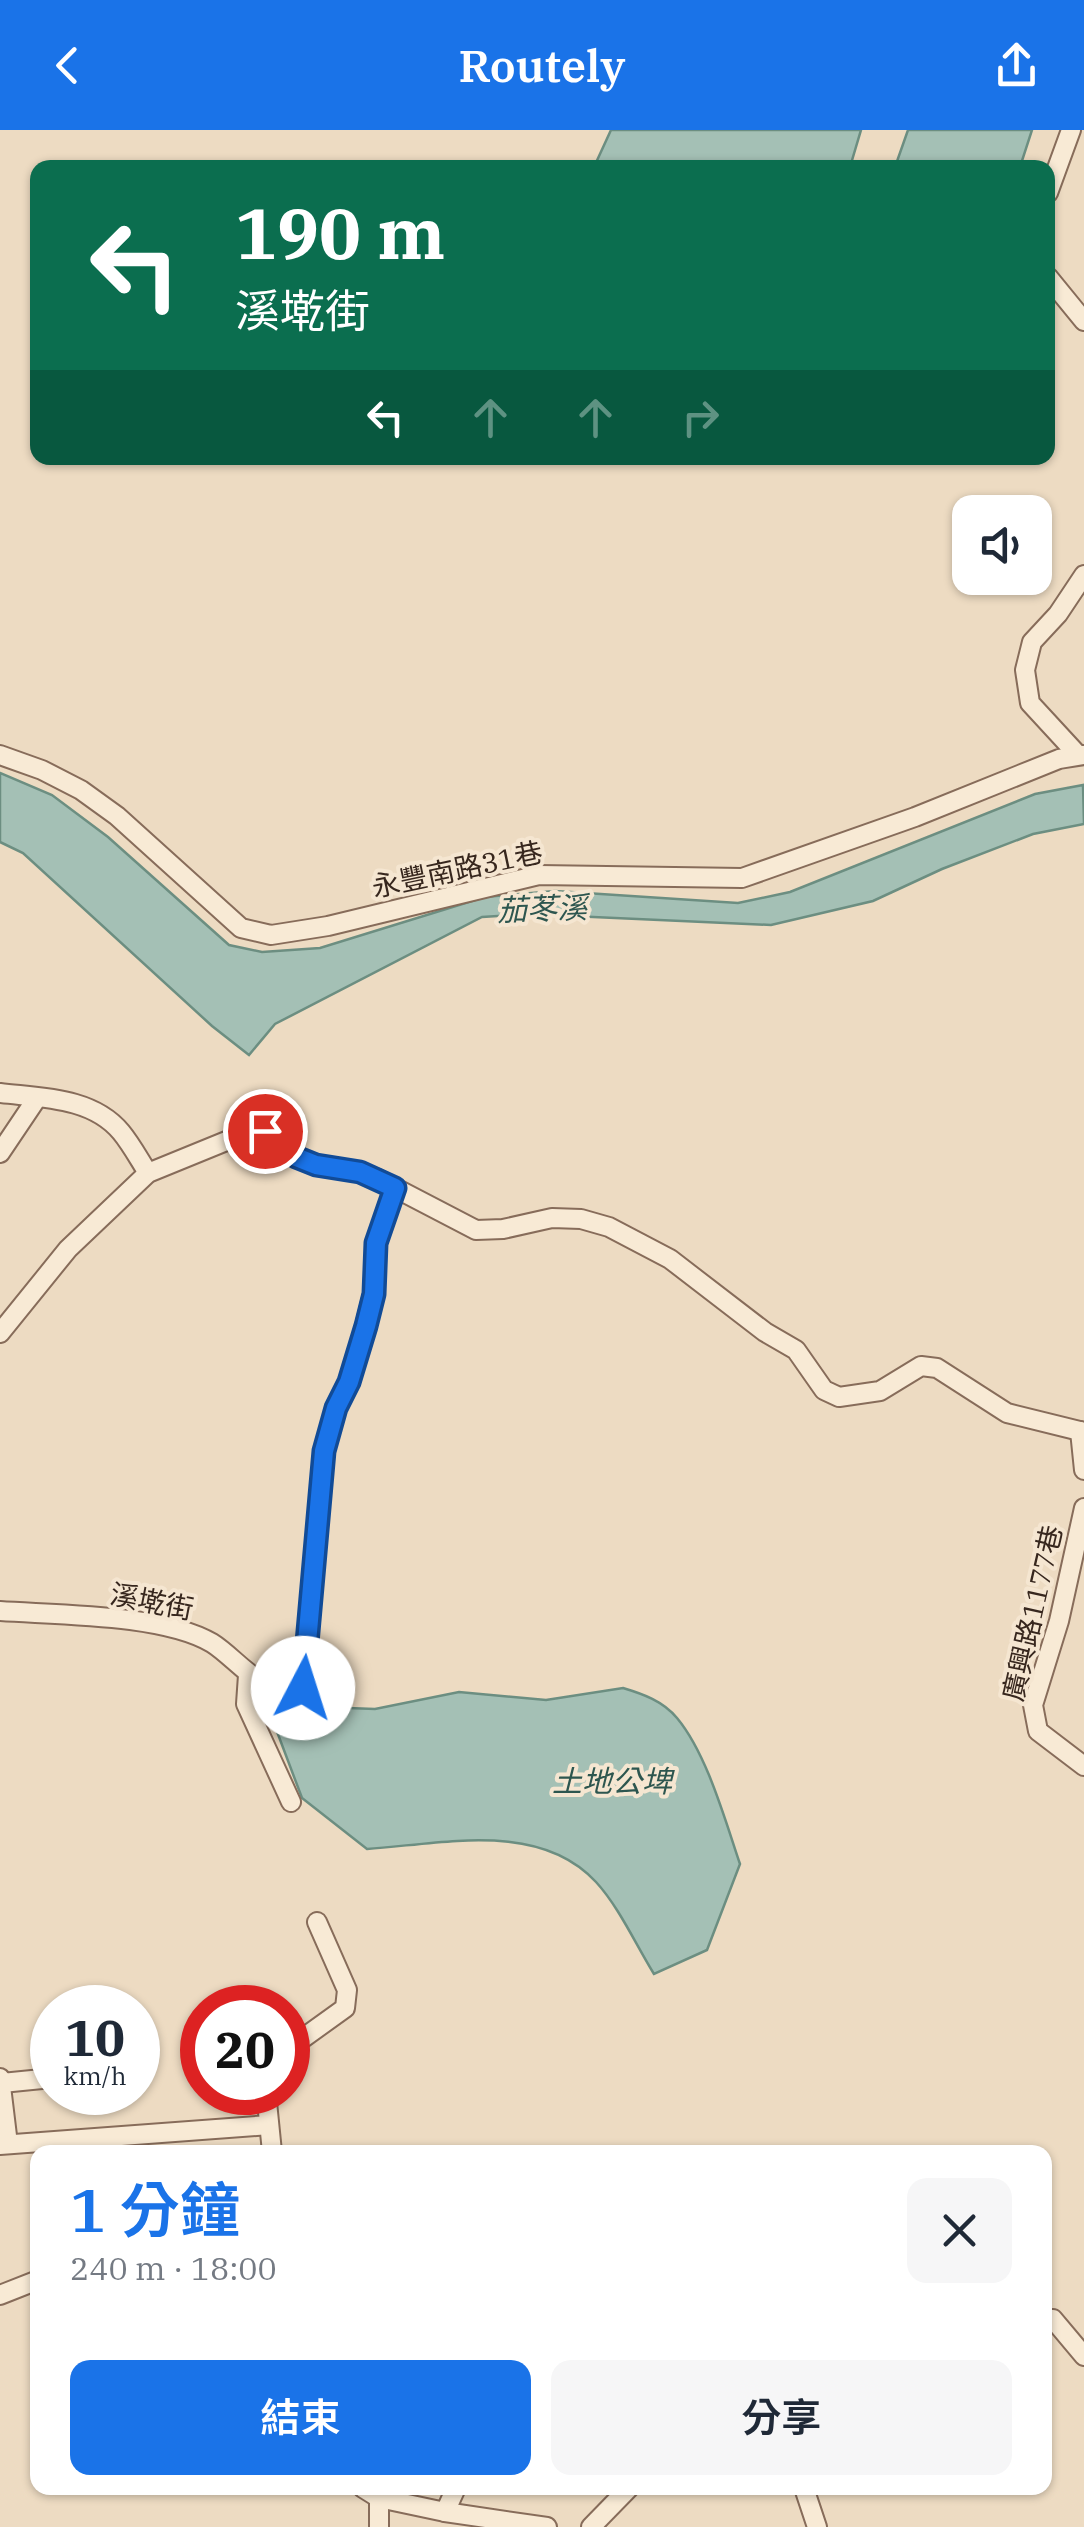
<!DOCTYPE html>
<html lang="zh-TW">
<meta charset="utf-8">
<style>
body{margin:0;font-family:"IBM Plex Serif","Noto Sans TC",serif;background:#f6f6f7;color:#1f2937;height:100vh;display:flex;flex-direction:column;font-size:38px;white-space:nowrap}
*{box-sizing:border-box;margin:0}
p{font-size:32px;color:#747a83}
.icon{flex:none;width:55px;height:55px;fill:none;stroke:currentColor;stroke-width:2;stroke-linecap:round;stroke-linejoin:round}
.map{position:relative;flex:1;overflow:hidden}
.drawer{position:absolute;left:30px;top:2015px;width:1022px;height:350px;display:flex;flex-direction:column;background:#fff;border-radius:20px;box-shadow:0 2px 8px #0004}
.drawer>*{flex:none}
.guide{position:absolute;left:30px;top:30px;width:1025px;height:305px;border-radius:20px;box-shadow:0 2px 8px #0004;background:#0b6e4f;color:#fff;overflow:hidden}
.buttons{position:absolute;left:952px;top:365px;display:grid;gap:20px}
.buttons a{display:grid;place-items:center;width:100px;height:100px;border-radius:20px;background:#fff;box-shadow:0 2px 8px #0004;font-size:50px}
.speed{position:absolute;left:30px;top:1855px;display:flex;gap:20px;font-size:50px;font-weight:700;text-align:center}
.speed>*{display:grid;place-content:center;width:130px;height:130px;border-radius:50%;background:#fff;box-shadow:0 2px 8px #0004;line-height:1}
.speed small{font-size:25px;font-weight:400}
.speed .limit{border:15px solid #d22;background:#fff;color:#111}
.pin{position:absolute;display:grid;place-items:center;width:85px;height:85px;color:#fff;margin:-42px;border:5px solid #fff;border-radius:50%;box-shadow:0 2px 10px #0007}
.me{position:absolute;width:110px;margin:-55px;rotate:5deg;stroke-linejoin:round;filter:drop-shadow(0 0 8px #0008)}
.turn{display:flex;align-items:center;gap:35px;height:210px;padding:0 40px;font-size:45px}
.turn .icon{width:130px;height:130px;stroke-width:2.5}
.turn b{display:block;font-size:70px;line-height:85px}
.lanes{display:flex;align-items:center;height:95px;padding:0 40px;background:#0003;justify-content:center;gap:50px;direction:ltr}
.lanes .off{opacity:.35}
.round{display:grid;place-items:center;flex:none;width:105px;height:105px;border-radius:20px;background:#f6f6f7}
.overview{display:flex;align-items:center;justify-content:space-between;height:170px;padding:0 40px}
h1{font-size:60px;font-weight:600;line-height:75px;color:#1a73e8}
.action{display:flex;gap:20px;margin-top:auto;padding:20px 40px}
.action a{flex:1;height:115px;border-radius:20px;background:#1a73e8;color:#fff;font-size:40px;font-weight:600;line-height:115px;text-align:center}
.action a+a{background:#f6f6f7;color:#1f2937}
header{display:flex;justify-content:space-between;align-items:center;height:130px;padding:0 40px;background:#1a73e8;color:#fff;font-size:45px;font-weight:600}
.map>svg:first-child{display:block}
.water{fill:#a4c0b5;stroke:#6c8e81;stroke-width:2.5}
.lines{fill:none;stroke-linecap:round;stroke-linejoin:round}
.minor-casing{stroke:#876c5a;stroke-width:22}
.minor{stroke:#f8ead5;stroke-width:18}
.route-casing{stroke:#114b97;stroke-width:25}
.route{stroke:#1a73e8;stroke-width:18}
.labels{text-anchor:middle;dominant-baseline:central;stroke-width:8;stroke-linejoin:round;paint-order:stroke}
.street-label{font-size:28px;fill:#37271e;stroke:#f5e6d1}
.water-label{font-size:30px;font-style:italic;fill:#2d564f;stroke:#f5e6d1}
</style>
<header><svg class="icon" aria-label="back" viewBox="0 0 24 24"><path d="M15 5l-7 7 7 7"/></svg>Routely<svg class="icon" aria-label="share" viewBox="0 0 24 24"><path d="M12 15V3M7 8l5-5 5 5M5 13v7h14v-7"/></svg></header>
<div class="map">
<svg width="1084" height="2397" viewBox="0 0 1084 2397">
<rect width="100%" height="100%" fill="#eddbc2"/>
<g class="water">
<path d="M611,0H861L850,37H594Z"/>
<path d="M908,0H1032L1020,37H895Z"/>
<path d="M0,643L52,665L108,707L229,815L262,822L320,818L485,767L555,761L738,773L790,762L1035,664L1083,655L1084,694L1033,704L942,739L873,771L771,795L527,784L482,787L275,894L249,925L212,896L23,723L0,712Z"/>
<path d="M623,1558C643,1564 663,1571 677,1588C707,1624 725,1690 740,1734L707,1820L654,1844C636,1815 619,1777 596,1752C539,1690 441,1714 367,1719L302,1668L267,1575L375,1579L459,1562L546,1570Z"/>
</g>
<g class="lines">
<g class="minor-casing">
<g id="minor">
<path d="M1048,63L1071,0"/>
<path d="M1048,147L1084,191"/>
<path d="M1077,624L1030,573L1025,540L1032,512L1058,484L1084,445"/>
<path d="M0,625L42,640L81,660L117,686L241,798L271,805L328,796L539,745L742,748L915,687L1059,629L1084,625"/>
<path d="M0,963C41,968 92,967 121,1002C131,1014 139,1029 148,1043"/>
<path d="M0,1023L37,968"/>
<path d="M0,1203L68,1119L148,1043L246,1003L265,1001L274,1005L296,1027L315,1035L360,1042L378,1049L476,1100L503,1099L552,1088L581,1089L609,1097L670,1129L765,1202L796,1220L824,1260L839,1267L880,1261L921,1236L937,1238L1007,1283L1084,1302"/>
<path d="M1080,1301L1084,1340"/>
<path d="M1084,1378L1059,1491L1033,1575L1038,1601L1084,1636"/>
<path d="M0,1481C57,1485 163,1484 212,1513C238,1529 267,1573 303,1558L324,1321L336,1278L349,1251L365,1196L373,1164L376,1113L395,1058"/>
<path d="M248,1545L246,1574L291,1672"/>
<path d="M288,1919L345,1878L347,1860L317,1792"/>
<path d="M0,1948L8,2014"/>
<path d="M2,1953L52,1948"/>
<path d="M266,1962L272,2022"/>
<path d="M0,2015L269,1995"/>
<path d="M0,2165L38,2150"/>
<path d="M1045,2189H1053L1084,2226"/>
<path d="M363,2358L379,2368L445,2382L547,2397"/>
<path d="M804,2358L817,2397"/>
<path d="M379,2368V2397"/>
<path d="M445,2382L456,2358"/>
<path d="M591,2397L629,2358"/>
</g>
</g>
<use href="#minor" class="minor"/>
</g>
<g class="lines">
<g class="route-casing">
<path id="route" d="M265,1001L274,1005L296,1027L316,1035L360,1042L395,1058L376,1113L374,1164L366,1196L349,1252L336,1278L324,1321L303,1558"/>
</g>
<use href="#route" class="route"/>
</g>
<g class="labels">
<g class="street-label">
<text transform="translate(457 739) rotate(-12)">永豐南路31巷</text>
<text transform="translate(152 1471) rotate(11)">溪墘街</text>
<text transform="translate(1032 1483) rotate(-77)">廣興路1177巷</text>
</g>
<g class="water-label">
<text transform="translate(542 778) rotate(-2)">茄苳溪</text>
<text x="612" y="1650">土地公埤</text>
</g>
</g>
</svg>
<div class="buttons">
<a><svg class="icon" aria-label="sound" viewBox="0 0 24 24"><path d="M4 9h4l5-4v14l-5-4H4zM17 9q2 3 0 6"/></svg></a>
</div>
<div class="speed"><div>10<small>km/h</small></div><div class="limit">20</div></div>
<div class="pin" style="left:265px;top:1001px;background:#d93025"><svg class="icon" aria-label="arrive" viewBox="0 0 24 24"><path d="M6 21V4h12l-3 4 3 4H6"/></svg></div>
<svg class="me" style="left:303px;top:1558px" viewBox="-20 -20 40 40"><circle r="19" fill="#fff"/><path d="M0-13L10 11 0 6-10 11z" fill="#1a73e8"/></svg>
<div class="guide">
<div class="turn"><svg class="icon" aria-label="left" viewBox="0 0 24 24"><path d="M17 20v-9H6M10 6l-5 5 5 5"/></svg><div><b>190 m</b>溪墘街</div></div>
<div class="lanes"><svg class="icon" aria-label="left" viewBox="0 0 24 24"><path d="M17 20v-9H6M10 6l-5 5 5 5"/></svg><svg class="icon off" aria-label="ahead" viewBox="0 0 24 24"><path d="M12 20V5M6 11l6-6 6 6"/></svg><svg class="icon off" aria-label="ahead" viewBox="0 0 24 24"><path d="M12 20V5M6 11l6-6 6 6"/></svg><svg class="icon off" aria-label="right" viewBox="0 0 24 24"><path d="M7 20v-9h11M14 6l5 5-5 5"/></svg></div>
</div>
<section class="drawer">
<div class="overview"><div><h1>1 分鐘</h1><p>240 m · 18:00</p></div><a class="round"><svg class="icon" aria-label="close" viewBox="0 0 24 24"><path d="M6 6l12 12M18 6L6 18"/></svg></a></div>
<div class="action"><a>結束</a><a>分享</a></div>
</section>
</div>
